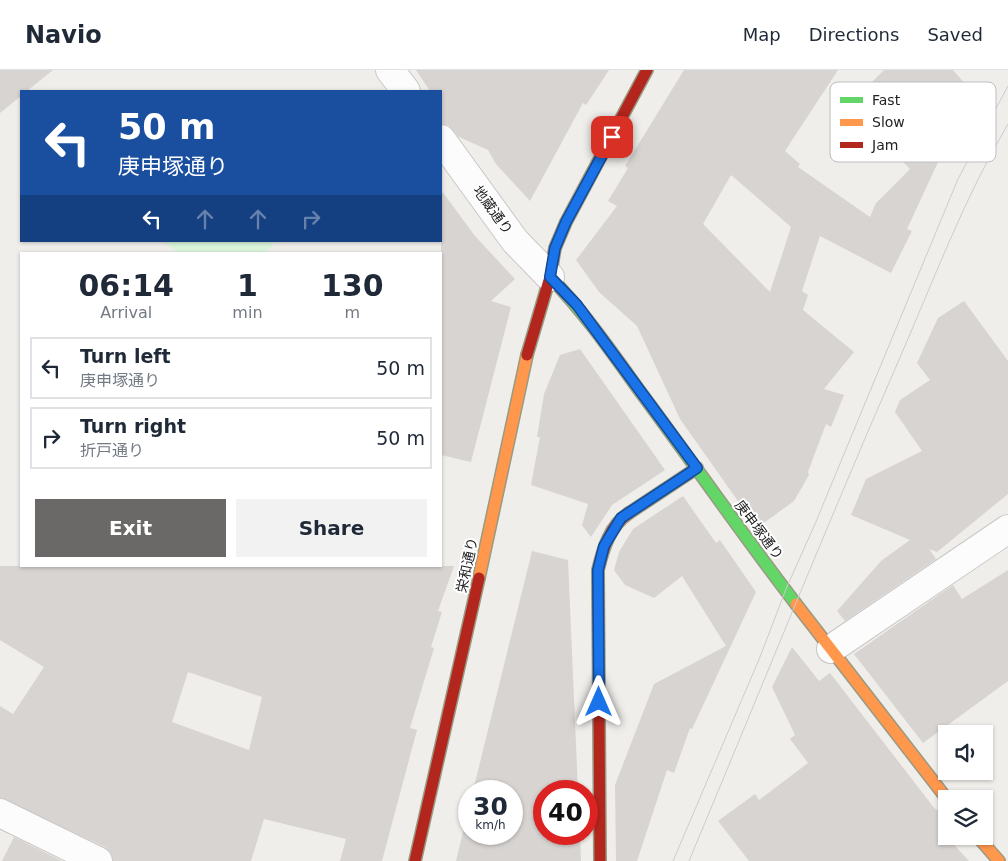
<!DOCTYPE html>
<meta charset="utf-8">
<style>
body{margin:0;font-family:"DejaVu Sans","Noto Sans JP",sans-serif;background:#f2f2f3;color:#1f2937;height:100vh;display:flex;flex-direction:column;font-size:19px;white-space:nowrap}
*{box-sizing:border-box;margin:0}
p{font-size:16px;color:#747a83}
.icon{flex:none;width:28px;height:28px;fill:none;stroke:currentColor;stroke-width:2;stroke-linecap:round;stroke-linejoin:round}
.map{position:relative;flex:1;overflow:hidden}
.side{position:absolute;left:20px;top:182px;width:422px;height:315px;display:flex;flex-direction:column;background:#fff;border-radius:0px;box-shadow:0 1px 4px #0004}
.side>*{flex:none}
.top-card{position:absolute;left:20px;top:20px;width:422px;height:152px;border-radius:0px;box-shadow:0 1px 4px #0004;background:#1a4fa0;color:#fff;overflow:hidden}
.controls{position:absolute;left:938px;top:655px;display:grid;gap:10px}
.controls a{display:grid;place-items:center;width:55px;height:55px;border-radius:0px;background:#fff;box-shadow:0 1px 4px #0004;font-size:25px}
.speed{position:absolute;left:458px;top:710px;display:flex;gap:10px;font-size:25px;font-weight:700;text-align:center}
.speed>*{display:grid;place-content:center;width:65px;height:65px;border-radius:50%;background:#fff;box-shadow:0 1px 4px #0004;line-height:1}
.speed small{font-size:12px;font-weight:400}
.speed .limit{border:8px solid #d22;background:#fff;color:#111}
.pin{position:absolute;display:grid;place-items:center;width:42px;height:42px;color:#fff;margin:-21px;border-radius:10px;box-shadow:0 2px 8px #0006}
.me{position:absolute;width:55px;margin:-28px;rotate:0deg;stroke-linejoin:round;filter:drop-shadow(0 0 4px #0008)}
.turn{display:flex;align-items:center;gap:18px;height:105px;padding:0 15px;font-size:22px}
.turn .icon{width:65px;height:65px;stroke-width:2.5}
.turn b{display:block;font-size:35px;line-height:42px}
.lanes{display:flex;align-items:center;height:48px;padding:0 15px;background:#0003;justify-content:center;gap:25px;direction:ltr}
.lanes .off{opacity:.35}
.eta{display:flex;justify-content:space-evenly;align-items:center;height:85px;text-align:center}
.eta b{font-size:30px;font-weight:700;line-height:35px}
.cta{display:flex;gap:10px;margin-top:auto;padding:10px 15px}
.cta a{flex:1;height:58px;border-radius:0px;background:#6a6968;color:#fff;font-size:20px;font-weight:700;line-height:58px;text-align:center}
.cta a+a{background:#f2f2f3;color:#1f2937}
ul{padding:0;list-style:none}
li{display:flex;align-items:center;gap:15px;height:62px;margin:0 10px 8px;padding:0 5px;border:2px solid #e0e1e3;border-radius:0px}
li div{flex:1}
li b{display:block;font-size:19px}
li em{font-style:normal}
header{display:flex;align-items:center;gap:30px;box-sizing:border-box;height:70px;padding:0 25px;background:#fff;border-bottom:1px solid #e0e1e3}
header strong{font-size:24px}
nav{display:flex;gap:28px;margin-inline-start:auto;font-size:18px}
.map>svg:first-child{display:block}
.park{fill:#daf5da}
.building{fill:#d7d4d2;fill-rule:evenodd}
.lines{fill:none;stroke-linecap:round;stroke-linejoin:round}
.street-casing{stroke:#c9c8c7;stroke-width:30}
.fast-casing{stroke:#999a82;stroke-width:14}
.slow-casing{stroke:#999a82;stroke-width:14}
.jam-casing{stroke:#999a82;stroke-width:14}
.street{stroke:#fdfcfc;stroke-width:28}
.fast{stroke:#63d668;stroke-width:11}
.slow{stroke:#ff974d;stroke-width:11}
.jam{stroke:#b3261e;stroke-width:11}
.tram{stroke:#ccc;stroke-width:1}
.route-casing{stroke:#114b97;stroke-width:12}
.route{stroke:#1a73e8;stroke-width:9}
.labels{text-anchor:middle;dominant-baseline:central;stroke-width:4;stroke-linejoin:round;paint-order:stroke}
.street-label{font-size:14px;fill:#222;stroke:#fff}
.key{fill:#fff;stroke:#bdbdbd;stroke-width:1}
.key-label{font-size:14px;fill:#222}
</style>
<header>
<strong>Navio</strong>
<nav><a>Map</a><a>Directions</a><a>Saved</a></nav>
</header>
<div class="map">
<svg width="1008" height="791" viewBox="0 0 1008 791">
<rect width="100%" height="100%" fill="#f0eeeb"/>
<path class="park" d="M162,171H274L275,172L264,184H181Z"/>
<g class="building">
<path d="M0,0H53L27,21H21V26L0,43Z"/>
<path d="M416,0H609L586,35L583,33L530,131L496,94L488,80L459,67L448,55L441,54V21H430Z"/>
<path d="M684,0H838L785,81L800,94L798,97L870,147L876,133L910,99L876,65L889,54L860,24L884,0H953L966,15L955,25L966,39L928,71L934,74L950,58L953,60L907,159L912,161L891,203L820,166L802,221L808,225L803,240L854,282L824,319L844,325L831,357L826,354L808,402L809,405L794,431L757,458L680,349L637,256L599,222L576,190L617,136L608,131L628,98L625,96ZM731,105L791,157L770,222L703,154Z"/>
<path d="M441,120L475,166L515,209L491,231L511,237L471,392L441,385Z"/>
<path d="M964,231L1008,291V424L937,482L929,479L936,489L845,551L837,541L881,491L910,470L851,445L866,409L922,381L895,342L900,330L930,310L917,293L938,248Z"/>
<path d="M580,279L665,400L612,435L591,467L582,455L588,434L531,415L540,367H537L544,324L560,285Z"/>
<path d="M683,426L716,473L720,470L756,522L692,659L690,658L674,703L667,700L637,791H616L615,715L654,614L726,576L682,506L654,528L625,515L614,500L619,482L633,459Z"/>
<path d="M532,481L568,490L578,721H544V764H580L581,791H456L469,737V764H511V721H473Z"/>
<path d="M0,496H454L438,541L442,542L431,577L434,578L410,658L417,660L382,791H340L346,769L264,749L251,791H113L111,783L105,777L0,728V636L13,644L44,597L0,570ZM188,602L262,627L249,680L172,652Z"/>
<path d="M1008,500V611L923,673L854,584L953,515L962,529Z"/>
<path d="M792,577L819,611L830,603L935,739L946,744V766L969,791H749L718,751L755,724L759,730L808,693L790,669L795,665L772,617Z"/>
<path d="M14,767L62,791H2Z"/>
</g>
<g class="lines">
<g class="street-casing">
<g id="street">
<path d="M390,0L406,21"/>
<path d="M441,69L515,171L550,207"/>
<path d="M831,579L1008,459"/>
<path d="M0,743L98,791"/>
</g>
</g>
<g class="fast-casing">
<path id="fast" d="M550,207C584,242 611,281 639,320C692,391 742,464 796,534"/>
</g>
<g class="slow-casing">
<g id="slow">
<path d="M629,443L697,398"/>
<path d="M479,508L527,285"/>
<path d="M796,534L947,729"/>
<path d="M977,766L999,791"/>
</g>
</g>
<g class="jam-casing">
<g id="jam">
<path d="M527,285L550,207L555,178L566,152L647,0"/>
<path d="M415,791L479,508"/>
<path d="M600,791L598,500C603,479 610,455 629,443"/>
</g>
</g>
<use href="#street" class="street"/>
<use href="#fast" class="fast"/>
<use href="#slow" class="slow"/>
<use href="#jam" class="jam"/>
<g class="tram">
<path d="M673,791L760,587L786,519L815,454L958,109L1008,16"/>
<path d="M689,791C759,624 826,457 898,292C933,212 964,128 1008,54"/>
</g>
</g>
<g class="lines">
<g class="route-casing">
<path id="route" d="M599,632L598,500L604,476L621,448L697,398L577,235L550,207L555,178L566,152L612,67"/>
</g>
<use href="#route" class="route"/>
</g>
<g class="labels">
<g class="street-label">
<text transform="translate(493 140) rotate(54)">地蔵通り</text>
<text transform="translate(759 460) rotate(53)">庚申塚通り</text>
<text transform="translate(467 495) rotate(-78)">栄和通り</text>
</g>
</g>
<rect x="830" y="12" width="166" height="80" rx="8" class="key"/>
<rect x="840" y="27" width="23" height="6" fill="#63d668"/>
<rect x="840" y="49" width="23" height="7" fill="#ff974d"/>
<rect x="840" y="72" width="23" height="6" fill="#b3261e"/>
<g class="key-label">
<text x="872" y="35">Fast</text>
<text x="872" y="57">Slow</text>
<text x="872" y="80">Jam</text>
</g>
</svg>
<div class="controls">
<a><svg class="icon" aria-label="sound" viewBox="0 0 24 24"><path d="M4 9h4l5-4v14l-5-4H4zM17 9q2 3 0 6"/></svg></a>
<a><svg class="icon" aria-label="layers" viewBox="0 0 24 24"><path d="M12 4l9 5-9 5-9-5zM3 14l9 5 9-5"/></svg></a>
</div>
<div class="speed"><div>30<small>km/h</small></div><div class="limit">40</div></div>
<div class="pin" style="left:612px;top:67px;background:#d93025"><svg class="icon" aria-label="arrive" viewBox="0 0 24 24"><path d="M6 21V4h12l-3 4 3 4H6"/></svg></div>
<svg class="me" style="left:599px;top:632px" viewBox="-20 -20 40 40"><path d="M0-17L14 15 0 8-14 15z" fill="#1a73e8" stroke="#fff" stroke-width="4"/></svg>
<div class="top-card">
<div class="turn"><svg class="icon" aria-label="left" viewBox="0 0 24 24"><path d="M17 20v-9H6M10 6l-5 5 5 5"/></svg><div><b>50 m</b>庚申塚通り</div></div>
<div class="lanes"><svg class="icon" aria-label="left" viewBox="0 0 24 24"><path d="M17 20v-9H6M10 6l-5 5 5 5"/></svg><svg class="icon off" aria-label="ahead" viewBox="0 0 24 24"><path d="M12 20V5M6 11l6-6 6 6"/></svg><svg class="icon off" aria-label="ahead" viewBox="0 0 24 24"><path d="M12 20V5M6 11l6-6 6 6"/></svg><svg class="icon off" aria-label="right" viewBox="0 0 24 24"><path d="M7 20v-9h11M14 6l5 5-5 5"/></svg></div>
</div>
<section class="side">
<div class="eta">
<div><b>06:14</b><p>Arrival</p></div>
<div><b>1</b><p>min</p></div>
<div><b>130</b><p>m</p></div>
</div>
<ul>
<li><svg class="icon" aria-label="left" viewBox="0 0 24 24"><path d="M17 20v-9H6M10 6l-5 5 5 5"/></svg><div><b>Turn left</b><p>庚申塚通り</p></div><em>50 m</em></li>
<li><svg class="icon" aria-label="right" viewBox="0 0 24 24"><path d="M7 20v-9h11M14 6l5 5-5 5"/></svg><div><b>Turn right</b><p>折戸通り</p></div><em>50 m</em></li>
</ul>
<div class="cta"><a>Exit</a><a>Share</a></div>
</section>
</div>
